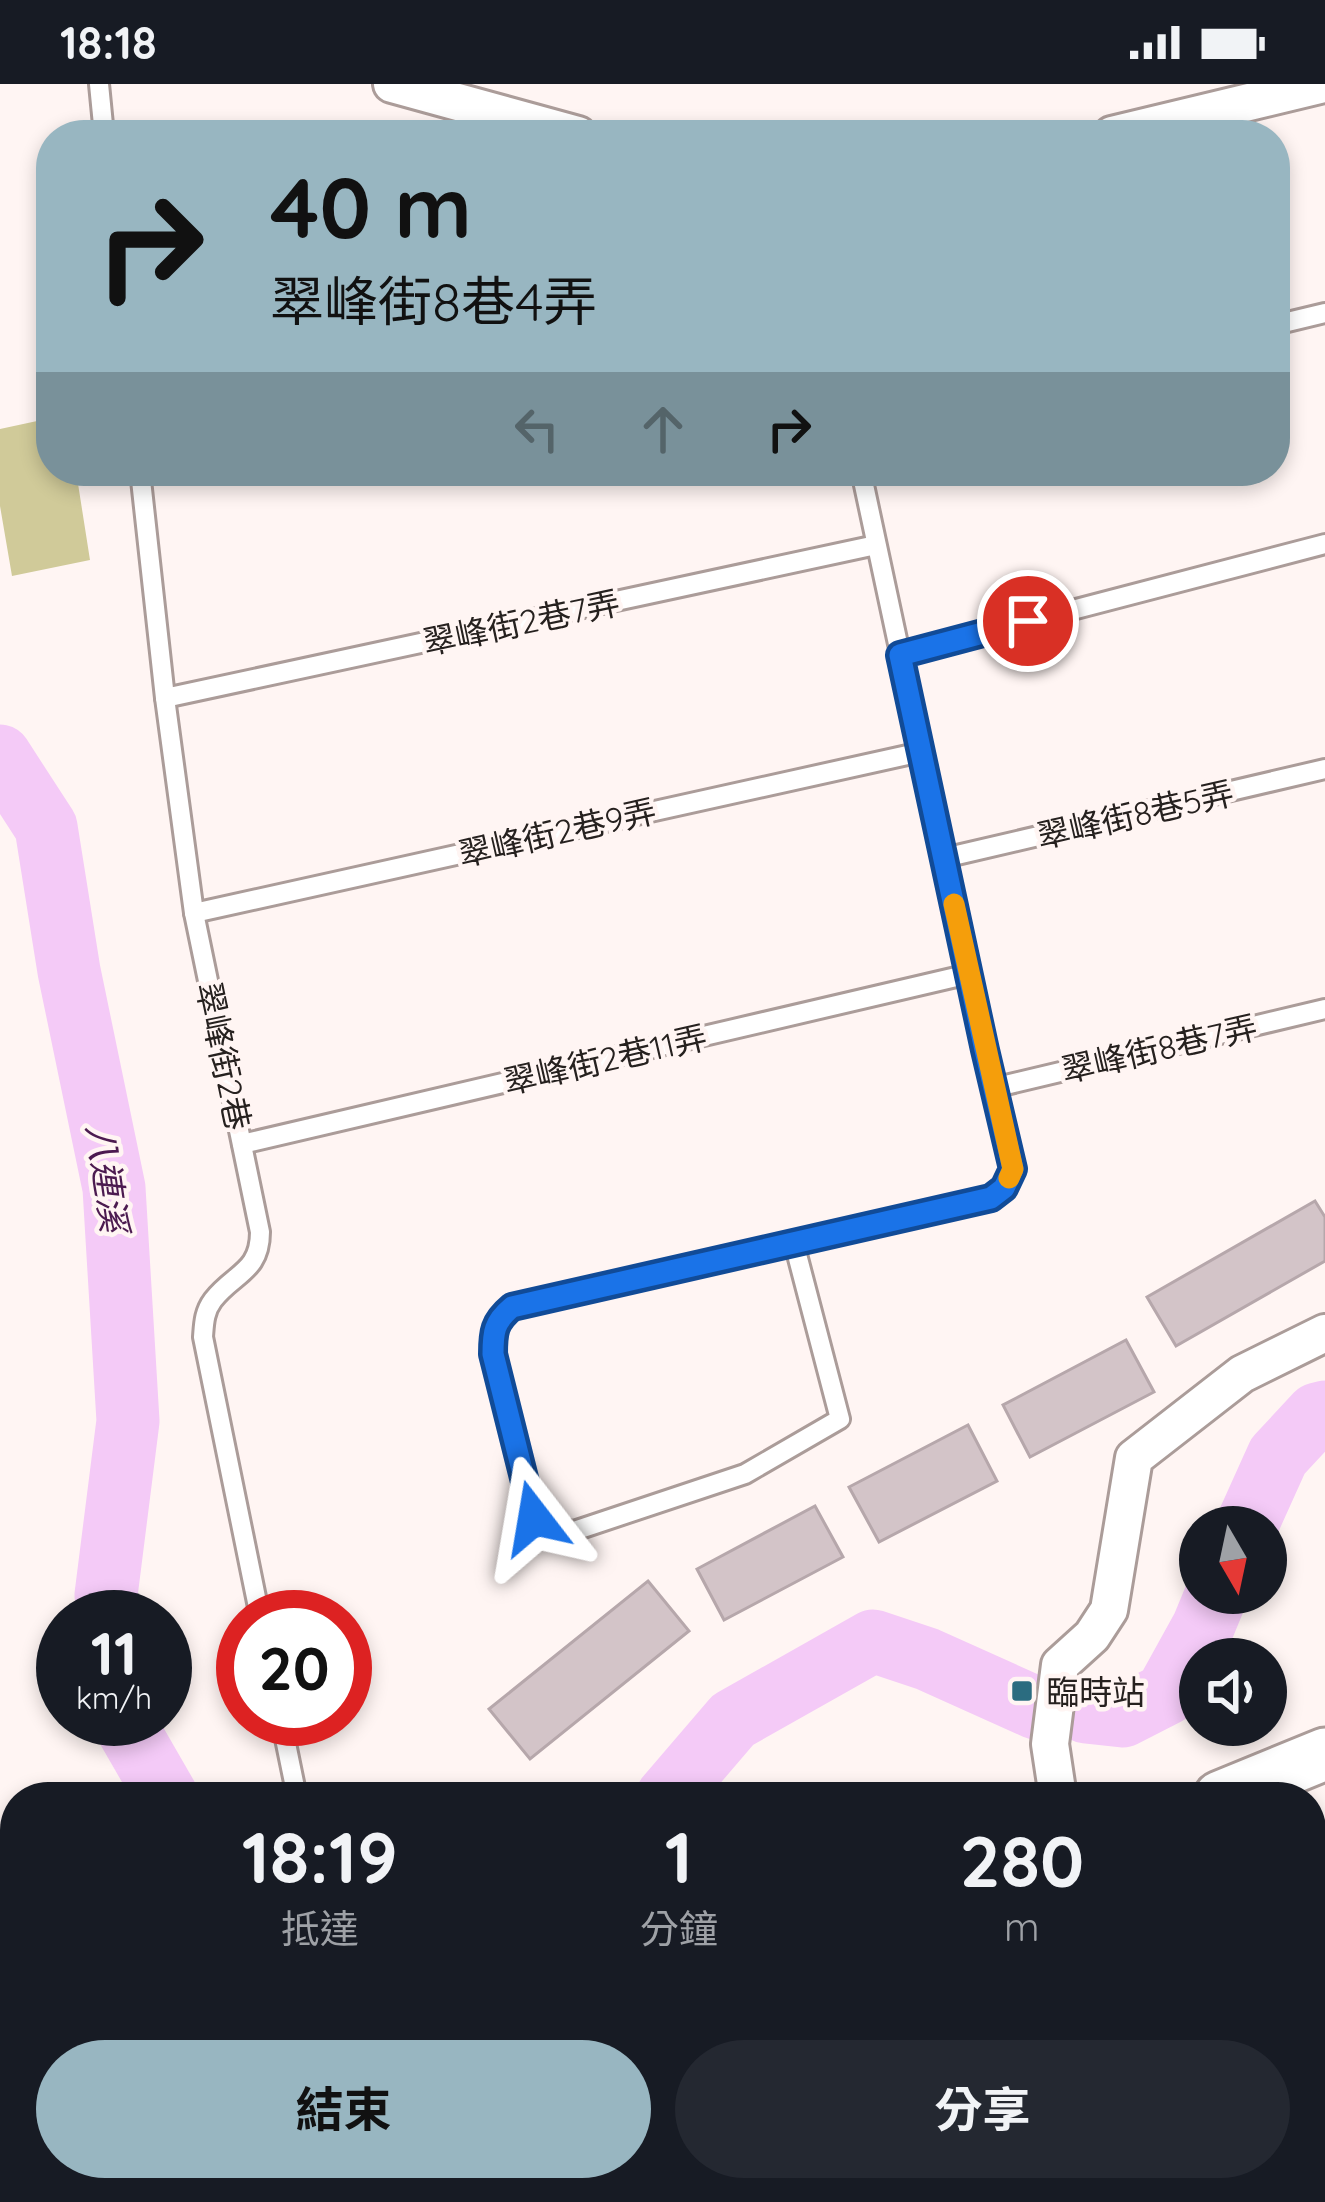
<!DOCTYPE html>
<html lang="zh-TW">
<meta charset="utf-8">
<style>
body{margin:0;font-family:Quicksand,"Noto Sans TC",sans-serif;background:#242831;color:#f1f3f6;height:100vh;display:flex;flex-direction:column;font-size:45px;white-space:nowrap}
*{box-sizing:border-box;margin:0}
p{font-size:39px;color:#9ea1a6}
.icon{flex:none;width:66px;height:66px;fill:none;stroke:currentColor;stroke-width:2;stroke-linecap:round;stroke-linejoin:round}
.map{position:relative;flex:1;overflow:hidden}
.details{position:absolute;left:0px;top:1698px;width:1326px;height:420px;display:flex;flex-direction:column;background:#171b24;border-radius:48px 48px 0 0;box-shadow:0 6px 18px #0003}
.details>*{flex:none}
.hud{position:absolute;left:36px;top:36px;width:1254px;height:366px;border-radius:48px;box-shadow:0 6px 18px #0003;background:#98b6c1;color:#111;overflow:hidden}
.needle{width:78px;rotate:171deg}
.tools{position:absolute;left:1179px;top:1422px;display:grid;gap:24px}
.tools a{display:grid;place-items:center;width:108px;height:108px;border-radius:50%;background:#171b24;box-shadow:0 6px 18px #0003;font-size:60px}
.speed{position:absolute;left:36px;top:1506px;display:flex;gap:24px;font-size:60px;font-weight:700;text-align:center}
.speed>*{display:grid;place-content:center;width:156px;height:156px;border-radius:50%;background:#171b24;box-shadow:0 6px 18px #0003;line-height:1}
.speed small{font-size:30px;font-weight:400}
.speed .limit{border:18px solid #d22;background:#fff;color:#111}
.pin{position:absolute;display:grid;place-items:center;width:102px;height:102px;color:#fff;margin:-51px;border:6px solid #fff;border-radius:50%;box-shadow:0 3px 12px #0007}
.me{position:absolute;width:132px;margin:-66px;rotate:346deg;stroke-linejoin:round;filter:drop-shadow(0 0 9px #0008)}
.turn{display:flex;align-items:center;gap:42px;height:252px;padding:0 36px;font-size:54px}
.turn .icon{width:156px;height:156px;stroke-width:2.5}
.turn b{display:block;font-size:84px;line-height:102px}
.lanes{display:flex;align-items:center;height:114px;padding:0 36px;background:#0003;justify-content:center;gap:60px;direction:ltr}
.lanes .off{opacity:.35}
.eta{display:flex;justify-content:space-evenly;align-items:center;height:204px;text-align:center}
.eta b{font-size:72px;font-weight:700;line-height:84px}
.action{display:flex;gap:24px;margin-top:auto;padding:24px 36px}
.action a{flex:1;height:138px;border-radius:72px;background:#98b6c1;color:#111;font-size:48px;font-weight:700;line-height:138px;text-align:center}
.action a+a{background:#242831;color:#f1f3f6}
.status{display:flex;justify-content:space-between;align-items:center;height:84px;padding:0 60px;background:#171b24;direction:ltr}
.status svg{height:33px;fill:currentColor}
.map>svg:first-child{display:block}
.green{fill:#d0ca99}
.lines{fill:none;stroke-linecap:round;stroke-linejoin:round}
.river{stroke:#f4caf7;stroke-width:63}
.building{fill:#d3c4c8;stroke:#b6a7ab;stroke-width:3}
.lane-casing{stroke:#ab9c99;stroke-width:24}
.street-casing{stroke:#ab9c99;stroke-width:42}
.secondary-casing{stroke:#ab9c99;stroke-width:57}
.lane{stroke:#fff;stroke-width:18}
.street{stroke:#fff;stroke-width:36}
.secondary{stroke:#fff;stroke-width:51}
.route-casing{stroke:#114b97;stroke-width:30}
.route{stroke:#1a73e8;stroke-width:21}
.slow{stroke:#f59e0b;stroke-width:21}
.poi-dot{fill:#2b6c80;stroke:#fff5f3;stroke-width:4.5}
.labels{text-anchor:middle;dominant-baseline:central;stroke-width:9;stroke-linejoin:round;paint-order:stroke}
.street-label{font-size:33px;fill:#26211f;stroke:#fff5f3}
.poi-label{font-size:33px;fill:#26211f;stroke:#fff5f3;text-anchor:start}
.water-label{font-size:36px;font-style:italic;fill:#4c1b50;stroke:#fff5f3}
</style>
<div class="status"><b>18:18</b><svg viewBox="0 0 49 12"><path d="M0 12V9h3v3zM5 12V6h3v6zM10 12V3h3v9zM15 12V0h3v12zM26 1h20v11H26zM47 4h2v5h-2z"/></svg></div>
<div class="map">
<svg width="1325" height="2118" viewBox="0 0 1325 2118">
<rect width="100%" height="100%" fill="#fff5f3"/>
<path class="green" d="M51,334V387H76L90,476L12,492L0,422V345Z"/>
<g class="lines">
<g class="river">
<path d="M0,672L46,743L69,887L114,1104L128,1337L106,1511L109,1533"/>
<path d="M1246,1443L1278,1372L1317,1330L1325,1328"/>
<path d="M1086,1628L1123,1632L1166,1610L1203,1543L1217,1509"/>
<path d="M122,1635L167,1713"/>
<path d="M667,1713L733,1636L873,1557L927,1575L1036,1624"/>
</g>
</g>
<g class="building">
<path d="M1315,1117L1325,1133V1177L1176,1262L1147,1213Z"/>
<path d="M1126,1256L1154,1308L1030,1373L1003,1321Z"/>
<path d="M968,1341L997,1397L879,1458L849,1403Z"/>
<path d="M815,1422L843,1473L724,1536L697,1485Z"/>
<path d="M648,1497L689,1547L530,1675L489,1625Z"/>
<path d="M15,1802V1875L0,1878V1815H5L3,1804Z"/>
<path d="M15,1885V1964L0,1890Z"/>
<path d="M35,2103H146L155,2118H37Z"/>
</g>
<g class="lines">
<g class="lane-casing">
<g id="lane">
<path d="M99,0L104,51"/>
<path d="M1275,241L1325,229"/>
<path d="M140,387L165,614L194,829L260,1148C260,1188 234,1189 213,1216C204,1228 204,1240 203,1253L260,1533"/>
<path d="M900,571L1325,460"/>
<path d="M165,614L876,461"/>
<path d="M944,774L1325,685"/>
<path d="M194,829L921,668"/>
<path d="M993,1004L1325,925"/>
<path d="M242,1060L969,890"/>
<path d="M794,1159L840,1335L745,1390L574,1447L541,1441L534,1434L492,1270C493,1248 494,1238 513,1223L991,1114L1004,1104L1013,1085L993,1004L861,387"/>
<path d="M281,1635L297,1713"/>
<path d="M0,1963L15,2068"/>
<path d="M1311,2080L1325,2069"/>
<path d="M20,2103L22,2118"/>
<path d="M778,2103C817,2118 856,2118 894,2103"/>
<path d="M926,2103L940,2118"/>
<path d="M1260,2118L1280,2103"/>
</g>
</g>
<g class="street-casing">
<g id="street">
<path d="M392,0L578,51"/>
<path d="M1112,51L1324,0"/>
<path d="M1058,1713L1050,1660L1060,1581L1092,1552L1109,1526L1134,1374L1242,1290L1325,1249"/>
</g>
</g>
<g class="secondary-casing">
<g id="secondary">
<path d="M1220,1713L1325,1670"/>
<path d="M699,2118L714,2103"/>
</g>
</g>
<use href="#lane" class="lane"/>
<use href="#street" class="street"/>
<use href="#secondary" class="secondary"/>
</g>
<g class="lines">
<g class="route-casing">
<path id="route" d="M534,1434L493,1270C493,1248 494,1238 512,1223L991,1114L1004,1104L1013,1085L985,966L900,571L1028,537"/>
</g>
<use href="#route" class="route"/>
<path class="slow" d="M954,820L1013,1085L1009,1094"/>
</g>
<rect class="poi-dot" x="1010" y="1595" width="24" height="24" rx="6"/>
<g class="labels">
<g class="street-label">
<text transform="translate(521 538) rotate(-12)">翠峰街2巷7弄</text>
<text transform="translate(1135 730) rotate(-13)">翠峰街8巷5弄</text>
<text transform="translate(557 748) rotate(-13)">翠峰街2巷9弄</text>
<text transform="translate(1159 964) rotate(-13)">翠峰街8巷7弄</text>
<text transform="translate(224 972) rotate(78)">翠峰街2巷</text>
<text transform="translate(605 975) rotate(-13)">翠峰街2巷11弄</text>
</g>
<g class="poi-label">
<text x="1046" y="1607">臨時站</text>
</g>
<g class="water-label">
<text transform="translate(108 1094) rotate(82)">八連溪</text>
</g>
</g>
</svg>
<div class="tools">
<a><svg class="needle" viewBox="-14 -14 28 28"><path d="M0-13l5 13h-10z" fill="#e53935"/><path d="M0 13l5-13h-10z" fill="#9ea1a6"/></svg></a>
<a><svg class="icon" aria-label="sound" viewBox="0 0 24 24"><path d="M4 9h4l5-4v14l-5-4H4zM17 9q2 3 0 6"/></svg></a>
</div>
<div class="speed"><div>11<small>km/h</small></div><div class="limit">20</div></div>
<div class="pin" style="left:1028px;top:537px;background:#d93025"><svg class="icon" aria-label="arrive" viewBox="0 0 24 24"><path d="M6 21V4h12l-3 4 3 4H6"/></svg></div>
<svg class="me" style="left:534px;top:1434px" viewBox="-20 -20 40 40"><path d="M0-17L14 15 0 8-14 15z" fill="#1a73e8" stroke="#fff" stroke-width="4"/></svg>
<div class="hud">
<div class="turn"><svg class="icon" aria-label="right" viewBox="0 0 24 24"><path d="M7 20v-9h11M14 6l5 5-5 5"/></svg><div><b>40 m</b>翠峰街8巷4弄</div></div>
<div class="lanes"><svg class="icon off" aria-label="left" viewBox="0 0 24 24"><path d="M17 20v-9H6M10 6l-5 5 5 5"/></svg><svg class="icon off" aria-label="ahead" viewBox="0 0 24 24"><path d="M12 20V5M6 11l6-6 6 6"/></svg><svg class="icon" aria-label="right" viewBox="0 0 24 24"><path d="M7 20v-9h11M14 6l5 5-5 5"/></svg></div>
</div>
<section class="details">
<div class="eta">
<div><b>18:19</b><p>抵達</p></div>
<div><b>1</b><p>分鐘</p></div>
<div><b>280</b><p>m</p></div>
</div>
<div class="action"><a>結束</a><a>分享</a></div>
</section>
</div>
